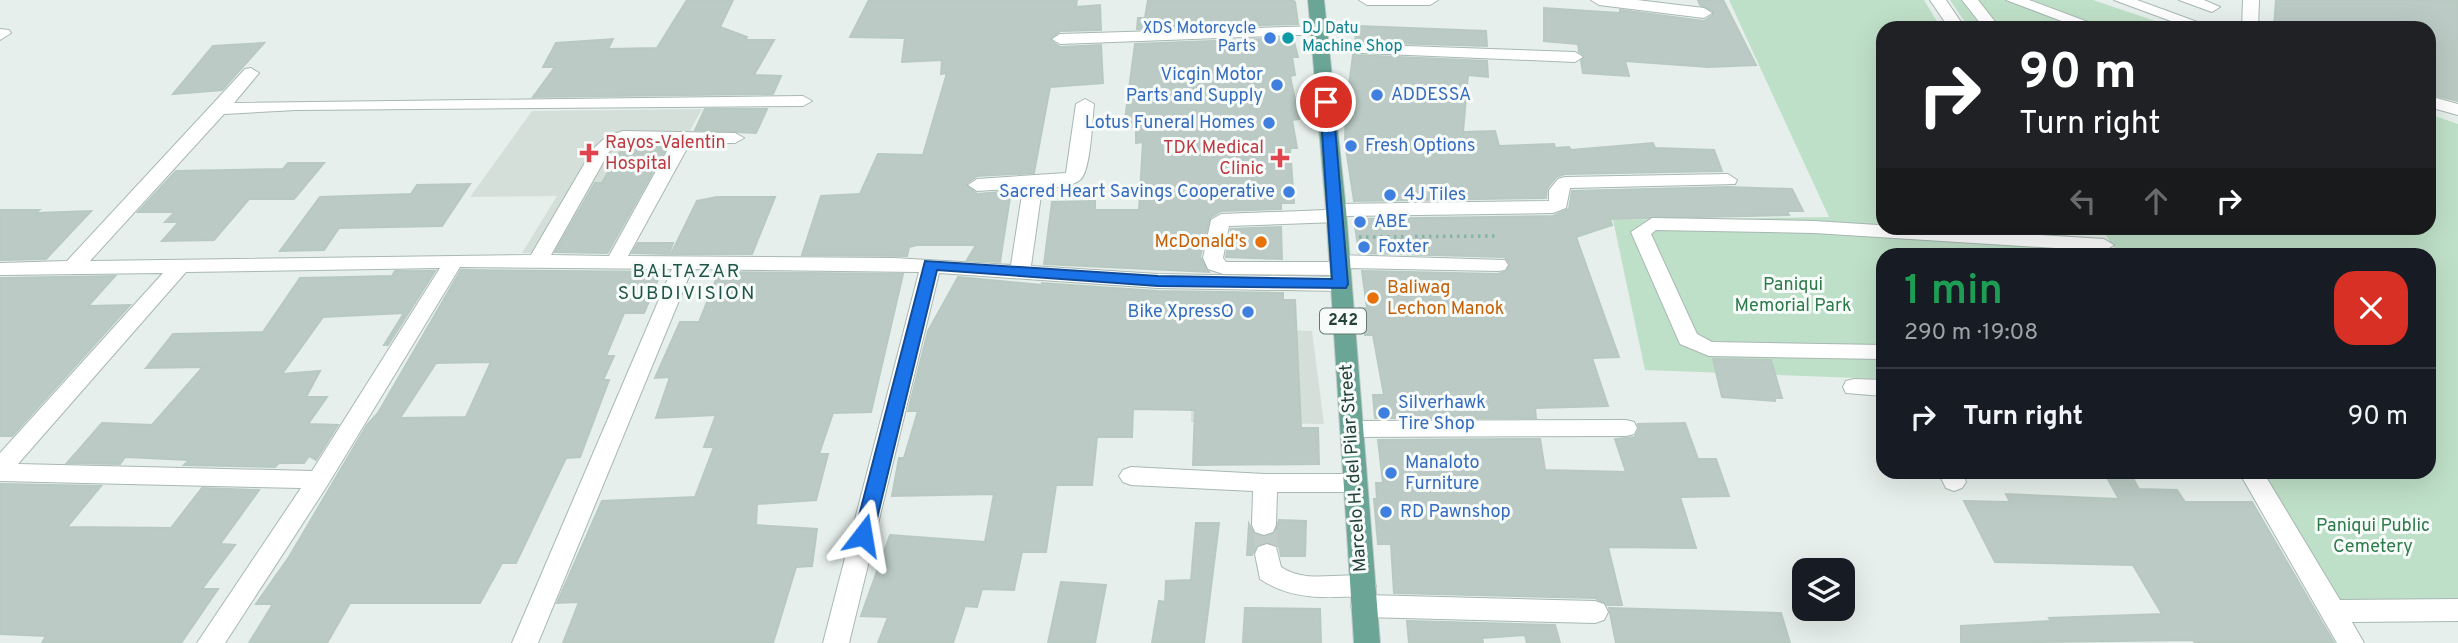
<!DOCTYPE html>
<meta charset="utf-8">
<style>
body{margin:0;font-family:Overpass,sans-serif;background:#20242c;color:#f1f3f6;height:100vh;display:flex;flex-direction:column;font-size:26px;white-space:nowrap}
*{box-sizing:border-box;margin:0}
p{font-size:23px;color:#9ea1a6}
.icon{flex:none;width:38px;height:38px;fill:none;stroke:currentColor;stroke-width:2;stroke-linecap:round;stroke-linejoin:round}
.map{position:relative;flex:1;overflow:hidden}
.details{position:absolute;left:1876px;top:248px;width:560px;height:231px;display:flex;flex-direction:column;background:#171b24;border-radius:21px;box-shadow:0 7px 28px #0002}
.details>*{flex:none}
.top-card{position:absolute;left:1876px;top:21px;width:560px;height:214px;border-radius:21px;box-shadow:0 7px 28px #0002;background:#202124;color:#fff;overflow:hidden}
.fabs{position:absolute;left:1792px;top:558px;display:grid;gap:14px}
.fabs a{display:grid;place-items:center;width:63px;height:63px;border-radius:14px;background:#171b24;box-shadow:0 7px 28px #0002;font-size:35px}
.pin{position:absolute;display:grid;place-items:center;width:60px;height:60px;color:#fff;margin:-30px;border:4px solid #fff;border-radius:50%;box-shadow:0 2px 7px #0007}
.me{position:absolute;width:77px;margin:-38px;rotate:14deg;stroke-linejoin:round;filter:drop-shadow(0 0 5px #0008)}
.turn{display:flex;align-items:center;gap:24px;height:147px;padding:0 28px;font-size:32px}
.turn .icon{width:91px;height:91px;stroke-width:2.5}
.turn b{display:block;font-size:49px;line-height:60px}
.lanes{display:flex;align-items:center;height:66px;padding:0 28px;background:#0003;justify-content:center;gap:35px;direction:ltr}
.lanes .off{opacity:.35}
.round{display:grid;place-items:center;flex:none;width:74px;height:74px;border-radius:21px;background:#20242c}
.head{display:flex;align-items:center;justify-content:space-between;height:119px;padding:0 28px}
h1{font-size:42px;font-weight:600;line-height:52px;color:#1e9e55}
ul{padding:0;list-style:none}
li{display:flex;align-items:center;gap:21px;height:98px;padding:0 28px;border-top:2px solid #363941}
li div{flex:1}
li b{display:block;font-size:26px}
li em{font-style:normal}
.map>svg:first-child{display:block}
.built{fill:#d4dfda}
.green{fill:#bfe0c8}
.building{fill:#bbcac4;stroke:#b8c9c2;stroke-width:2;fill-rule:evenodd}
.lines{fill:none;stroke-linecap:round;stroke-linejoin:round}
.minor-tunnel{stroke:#bfccc8;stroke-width:23;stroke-dasharray:23 11;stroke-linecap:butt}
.minor-casing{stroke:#a8b8b2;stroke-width:2}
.major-casing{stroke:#c2cac8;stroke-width:2}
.path{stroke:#86b3a5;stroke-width:3.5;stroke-dasharray:2.5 4.5;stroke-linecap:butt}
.minor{fill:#fff;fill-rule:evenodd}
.major{fill:#6aa596;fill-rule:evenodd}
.route{fill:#1a73e8;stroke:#114b97;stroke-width:2}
.shop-dot{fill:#3f7fe0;stroke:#f7fbf9;stroke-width:2.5}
.culture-dot{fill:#0f9aa8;stroke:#f7fbf9;stroke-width:2.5}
.health-dot{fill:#e0444e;stroke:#f7fbf9;stroke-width:2.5}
.food-dot{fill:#e8710a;stroke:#f7fbf9;stroke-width:2.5}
.labels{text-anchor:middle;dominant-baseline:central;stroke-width:6;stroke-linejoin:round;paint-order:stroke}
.far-shop-label{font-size:16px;fill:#366cbe;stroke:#f7fbf9;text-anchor:end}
.far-culture-label{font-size:16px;fill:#0d838f;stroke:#f7fbf9;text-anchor:start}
.shield{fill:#f7fbf9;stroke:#637a73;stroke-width:2}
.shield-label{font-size:16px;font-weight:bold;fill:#24423a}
.shop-label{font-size:18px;fill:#366cbe;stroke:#f7fbf9;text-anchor:start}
.health-label{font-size:18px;fill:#be3a42;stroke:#f7fbf9;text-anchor:start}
.food-label{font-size:18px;fill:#c56008;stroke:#f7fbf9;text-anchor:end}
.park-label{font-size:18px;fill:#2d7a4b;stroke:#f7fbf9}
.street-label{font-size:18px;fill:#24423a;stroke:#f7fbf9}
.neighbourhood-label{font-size:19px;letter-spacing:2px;fill:#1f5548;stroke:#f7fbf9}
</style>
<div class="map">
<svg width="2458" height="643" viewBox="0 0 2458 643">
<rect width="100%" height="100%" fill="#e6efeb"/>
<g class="built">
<path d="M702,109L622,253H522L557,196L470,197L532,111Z"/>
<path d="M1193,326L1312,331L1324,424L1191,422Z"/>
</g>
<g class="green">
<path d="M1729,0H1924L1941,28H1883V228H2063L2079,255L1883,256V379L1645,370L1613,220L1829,217Z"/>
<path d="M1950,0H2093L2176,28H1969Z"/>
<path d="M2429,114L2458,124V601L2337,600L2256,473L2429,472V256L2119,255L2101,228H2429Z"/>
</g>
<g class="building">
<path d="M687,0H733L720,27L747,37L745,40H774L754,75L781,76L773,94L533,97L555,67H543L556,43L613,39L608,49L657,48Z"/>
<path d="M869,0H1077L1076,7L1100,5L1101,30L1060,31L1050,40L1060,47L1101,45L1103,83L1050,87L1034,173L977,176L966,184L977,194L1011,191L1000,262L967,260L976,245H917L909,247L907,256L802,255L821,196L860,194L878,154L923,155L947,73L941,74L942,60L902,62L905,38L850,37Z"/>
<path d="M1148,0H1292L1295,2L1298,24L1137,29L1138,18H1145Z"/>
<path d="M1698,0H1723L1756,65L1708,67L1625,61L1629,76L1583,73L1581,61L1585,56L1579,52L1578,44L1544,41V8L1620,13V10L1704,21L1713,15V11L1700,5Z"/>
<path d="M2276,0H2458V101L2429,94V28H2274Z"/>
<path d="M1357,26L1486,31L1487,46L1355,42Z"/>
<path d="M1293,38L1298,57H1292L1295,75L1290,76L1299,119L1292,120L1297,148H1290L1294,203H1281V209L1221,211L1210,218L1200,257L1209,272L1044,264L1052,202L1095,201V210H1139L1143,142L1136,143V127H1124L1135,44Z"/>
<path d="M264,43L222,90L173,94L213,46Z"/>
<path d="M1353,55L1487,61L1488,77L1468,75L1463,132L1495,131L1499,146L1554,144L1555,148L1569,147L1571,150L1653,143L1655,148L1714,150L1722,171L1565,174L1556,177L1547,188L1546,198L1354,201L1345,142L1346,109Z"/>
<path d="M705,109H767L756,133L695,130Z"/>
<path d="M624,145H668L607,253L555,252L595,183H602Z"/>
<path d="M288,163H324L294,199H249L214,240L162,241L179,222H165L175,212H138L176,171L283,169Z"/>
<path d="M470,184L442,226L339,228L324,250L280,251L320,197L411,194L417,185Z"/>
<path d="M1727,187L1792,189L1803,211H1787L1789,215L1610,219L1612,225L1576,237L1619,357L1592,358L1608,406L1535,408L1536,418H1375L1373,395H1384L1373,335H1365L1360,308H1367L1362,271L1498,274L1507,271L1510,264L1505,257L1359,253L1354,219L1553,216L1569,209L1572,191Z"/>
<path d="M717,197H775L752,254H671L697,201Z"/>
<path d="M0,210H39L35,213L91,211L46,259L0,260Z"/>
<path d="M1281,227L1282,259L1226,257L1231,229Z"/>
<path d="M638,243H673L669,254L632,253Z"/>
<path d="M461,270L661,272L644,313H624L606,356H614L603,380H609L580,457L566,458L516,563H502L480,603H350L327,643H249L273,604H256L289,557L367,425L378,413ZM491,362L466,417L400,418L436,363Z"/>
<path d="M395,271H435L388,345H384L404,313L323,317L282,374L320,371L306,397H327L308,424L338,425L316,460L309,456L304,463H279L275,467L184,465L189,460L125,457L120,464L67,463L102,423L152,425L203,367L146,368L173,334L263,332L300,278L392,276Z"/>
<path d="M719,272L903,274L871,412L833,413L819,454H828L816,500L757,504L756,525L817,529L812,566L796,567L773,643H563L579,602L557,603L602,501L695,497L714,447H704L716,415L656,418L670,377L655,378L680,322H699Z"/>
<path d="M115,276L88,306L130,305L12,436H0V278Z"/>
<path d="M958,277L1042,285V283L1158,291L1283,293V300H1295L1301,428H1318L1319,464L1193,465L1195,410L1133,409L1132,437H1097L1092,485H1056L1046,552H1022L1014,590L982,589L977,607L965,606L953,643H878L888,617L861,616L890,535L985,542L994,494L892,496L899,458H904L918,411H908L928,331Z"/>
<path d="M1713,359L1771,360L1782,398H1775V401L1722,397Z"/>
<path d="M1685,423L1698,459H1716L1729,496L1680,497L1696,548L1608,547L1622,605H1607L1595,598L1394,593L1391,544H1378L1374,499H1377L1376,483H1383L1378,440L1540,439L1545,470L1626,472L1615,439L1635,437L1639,429L1638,424Z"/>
<path d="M2104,472L2130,473L2139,489L2177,490L2185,502H2252L2334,643H2195L2193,640L1961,643V626L2051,621L2049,618L2162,614L2133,565L1995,562L1964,501L2010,502L2006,494L2119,499Z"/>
<path d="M0,484L101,486L67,527L171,528L202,488L259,490L220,544L235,545L202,589H218L181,643H42L46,636L0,634Z"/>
<path d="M1279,520L1306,521L1305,556H1281L1279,546L1268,542L1257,545L1252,555H1247L1249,524L1254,534L1265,537L1275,533Z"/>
<path d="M1196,523H1219L1204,643H1152L1159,601L1165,602L1166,581L1191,580Z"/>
<path d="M1061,582L1106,585L1095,643H1048Z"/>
<path d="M1245,608L1320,609L1321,643L1243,642Z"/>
<path d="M1609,608L1781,613L1790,643H1616Z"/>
<path d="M1407,621L1555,625L1560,643H1527L1525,635L1482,638L1483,643H1409Z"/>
</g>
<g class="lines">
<path class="minor-tunnel" d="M1264,525L1267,554"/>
<g class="minor-casing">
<g id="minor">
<path d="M1359,0H1438L1430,5H1367Z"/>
<path d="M1591,0H1637L1704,8L1712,13L1704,18L1599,5Z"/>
<path d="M1930,0H1946L1965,28H1949Z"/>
<path d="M1962,0H1978L2000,28H1984Z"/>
<path d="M2006,0H2029L2104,28H2080Z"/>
<path d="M2114,0H2137L2214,28H2190Z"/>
<path d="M2179,0H2204L2220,7L2212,12Z"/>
<path d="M2243,0H2259L2258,28H2242Z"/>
<path d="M1319,26L1327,31L1325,34L1060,44L1052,39L1060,34Z"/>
<path d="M0,29L9,30L11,33L0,40Z"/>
<path d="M1321,43L1575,52L1583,57L1575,62L1315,51L1313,48Z"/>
<path d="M251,68L259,73L234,103L803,96L812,101L803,106L296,110L224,114L90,261L531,255L593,149L606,137L623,131L735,133L744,138L735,143H690L628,256L894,258L1011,265L1023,188L977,191L968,185L977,179L1066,173L1076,104L1085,99L1094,104C1092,120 1091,171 1080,180C1070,188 1053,187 1042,188L1031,266L1158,274L1340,277L1350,284L1340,291L1158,288L939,273L849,643H823L919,272L692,269L538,643H512L672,269L460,267L327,486L225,643H197L301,488L0,481V453L163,273L0,275V263L67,261L245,69ZM626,141L672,142L609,256L551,255L609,152ZM440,268L312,471L18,464L186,272Z"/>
<path d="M2429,96L2458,104V115L2429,107Z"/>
<path d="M1728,174L1737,180L1735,184L1570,188L1566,208L1553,213L1346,216L1337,222L1229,226L1223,258L1226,262H1329L1331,257L1338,255L1505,260L1508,265L1505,270L1498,271L1348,268L1346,274L1339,275L1223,274L1208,269L1203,258L1211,220L1221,214L1327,210L1336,204L1549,201V190L1558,179L1565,177Z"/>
<path d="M1652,218L1814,221L2104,239L2114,245L2104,251L1814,233L1656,230L1651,234L1697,334L1712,342L1883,345V359L1709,356L1680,344L1631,232Z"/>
<path d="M1854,379L1883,380V396L1846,393L1843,387L1846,381Z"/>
<path d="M1626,420L1634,422L1637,428L1634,434L1626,436L1351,437L1343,435L1340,429L1343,423L1351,421Z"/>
<path d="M1131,467L1265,474H1355L1363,477L1367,483L1363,489L1355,492H1277L1276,525L1273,532L1264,535L1255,532L1252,525L1253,491L1131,485L1123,482L1119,476L1123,470Z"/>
<path d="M1938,472H1962L1966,482L1962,488L1954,491L1946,488Z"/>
<path d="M2239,472H2263L2340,600L2458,599V621L2352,622L2364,643H2337Z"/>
<path d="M1267,544L1276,547L1281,567C1310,586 1342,569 1372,579L1376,586L1372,593L1366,595L1595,601L1604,604L1608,612L1604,620L1595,623L1364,617L1355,614L1351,606L1355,598L1361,596C1324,598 1291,600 1260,579L1255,554L1258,547Z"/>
</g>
</g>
<g class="major-casing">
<path id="major" d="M1308,0H1324L1346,210L1380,643H1354L1326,210Z"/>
</g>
<path class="path" d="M1359,237L1497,236"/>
<use href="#minor" class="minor"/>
<use href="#major" class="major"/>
</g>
<path class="route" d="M1326,98L1333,102L1348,284L1346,288L1158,286L937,270L873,535L863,542L857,540L854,535L925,261L1158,276L1332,279L1320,102Z"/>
<g class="shop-dot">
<circle cx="1270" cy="38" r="7"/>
<circle cx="1277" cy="85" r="7"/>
<circle cx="1377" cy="95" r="7"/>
<circle cx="1269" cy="123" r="7"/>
<circle cx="1351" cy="146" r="7"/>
<circle cx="1289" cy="192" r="7"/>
<circle cx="1390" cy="195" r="7"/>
<circle cx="1360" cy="222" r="7"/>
<circle cx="1364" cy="247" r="7"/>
<circle cx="1248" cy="312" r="7"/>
<circle cx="1384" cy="413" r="7"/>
<circle cx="1391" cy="473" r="7"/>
<circle cx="1386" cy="512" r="7"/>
</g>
<circle class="culture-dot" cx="1288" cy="38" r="7"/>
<g class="health-dot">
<path d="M585.5 142.5h7v7h7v7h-7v7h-7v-7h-7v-7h7z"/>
<path d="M1276.5 147.5h7v7h7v7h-7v7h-7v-7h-7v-7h7z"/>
</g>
<g class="food-dot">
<circle cx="1261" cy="242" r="7"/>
<circle cx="1373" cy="298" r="7"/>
</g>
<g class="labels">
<g class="far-shop-label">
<text x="1256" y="29">XDS Motorcycle<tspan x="1256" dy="18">Parts</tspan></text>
</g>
<g class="far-culture-label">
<text x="1302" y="29">DJ Datu<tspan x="1302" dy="18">Machine Shop</tspan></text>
</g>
<rect class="shield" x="1320" y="308.5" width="46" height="25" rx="5"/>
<g class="shield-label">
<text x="1343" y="321">242</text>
</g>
<g class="shop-label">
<text x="1263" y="75" text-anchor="end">Vicgin Motor<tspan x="1263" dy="21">Parts and Supply</tspan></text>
<text x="1391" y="95">ADDESSA</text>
<text x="1255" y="123" text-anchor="end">Lotus Funeral Homes</text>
<text x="1365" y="146">Fresh Options</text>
<text x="1275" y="192" text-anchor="end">Sacred Heart Savings Cooperative</text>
<text x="1404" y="195">4J Tiles</text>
<text x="1374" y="222">ABE</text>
<text x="1378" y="247">Foxter</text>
<text x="1234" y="312" text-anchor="end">Bike XpressO</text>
<text x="1398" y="403">Silverhawk<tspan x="1398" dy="21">Tire Shop</tspan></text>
<text x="1405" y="463">Manaloto<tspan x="1405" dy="21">Furniture</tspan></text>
<text x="1400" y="512">RD Pawnshop</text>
</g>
<g class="health-label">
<text x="605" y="143">Rayos-Valentin<tspan x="605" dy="21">Hospital</tspan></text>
<text x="1264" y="148" text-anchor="end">TDK Medical<tspan x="1264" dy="21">Clinic</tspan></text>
</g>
<g class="food-label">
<text x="1247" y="242">McDonald's</text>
<text x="1387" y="288" text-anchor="start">Baliwag<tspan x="1387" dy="21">Lechon Manok</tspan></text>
</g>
<g class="park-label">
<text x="1793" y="285">Paniqui<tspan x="1793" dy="21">Memorial Park</tspan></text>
<text x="2373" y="526">Paniqui Public<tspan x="2373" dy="21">Cemetery</tspan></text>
</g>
<g class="street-label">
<text transform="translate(1354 468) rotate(-94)">Marcelo H. del Pilar Street</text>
</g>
<g class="neighbourhood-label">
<text x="687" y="272">BALTAZAR<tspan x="687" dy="22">SUBDIVISION</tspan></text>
</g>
</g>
</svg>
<div class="fabs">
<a><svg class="icon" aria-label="layers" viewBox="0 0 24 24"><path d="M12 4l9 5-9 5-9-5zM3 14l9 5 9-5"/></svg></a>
</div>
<div class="pin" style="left:1326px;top:102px;background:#d93025"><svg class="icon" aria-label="arrive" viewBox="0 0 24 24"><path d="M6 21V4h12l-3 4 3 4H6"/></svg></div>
<svg class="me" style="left:863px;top:535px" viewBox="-20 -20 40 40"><path d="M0-17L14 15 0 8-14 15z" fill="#1a73e8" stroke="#fff" stroke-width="4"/></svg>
<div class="top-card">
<div class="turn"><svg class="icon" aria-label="right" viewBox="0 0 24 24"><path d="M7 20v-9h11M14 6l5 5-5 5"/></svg><div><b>90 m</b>Turn right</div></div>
<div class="lanes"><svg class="icon off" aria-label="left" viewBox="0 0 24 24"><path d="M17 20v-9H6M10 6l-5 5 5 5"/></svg><svg class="icon off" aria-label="ahead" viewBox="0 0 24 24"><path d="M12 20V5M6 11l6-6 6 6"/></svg><svg class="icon" aria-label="right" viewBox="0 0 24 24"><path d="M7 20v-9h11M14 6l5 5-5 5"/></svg></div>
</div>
<section class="details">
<div class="head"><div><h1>1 min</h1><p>290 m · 19:08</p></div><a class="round" style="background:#d93025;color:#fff"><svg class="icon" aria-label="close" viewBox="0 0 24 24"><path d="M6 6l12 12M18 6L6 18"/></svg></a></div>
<ul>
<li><svg class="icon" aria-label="right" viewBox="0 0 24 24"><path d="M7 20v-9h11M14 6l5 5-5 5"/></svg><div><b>Turn right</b></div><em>90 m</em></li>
</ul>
</section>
</div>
